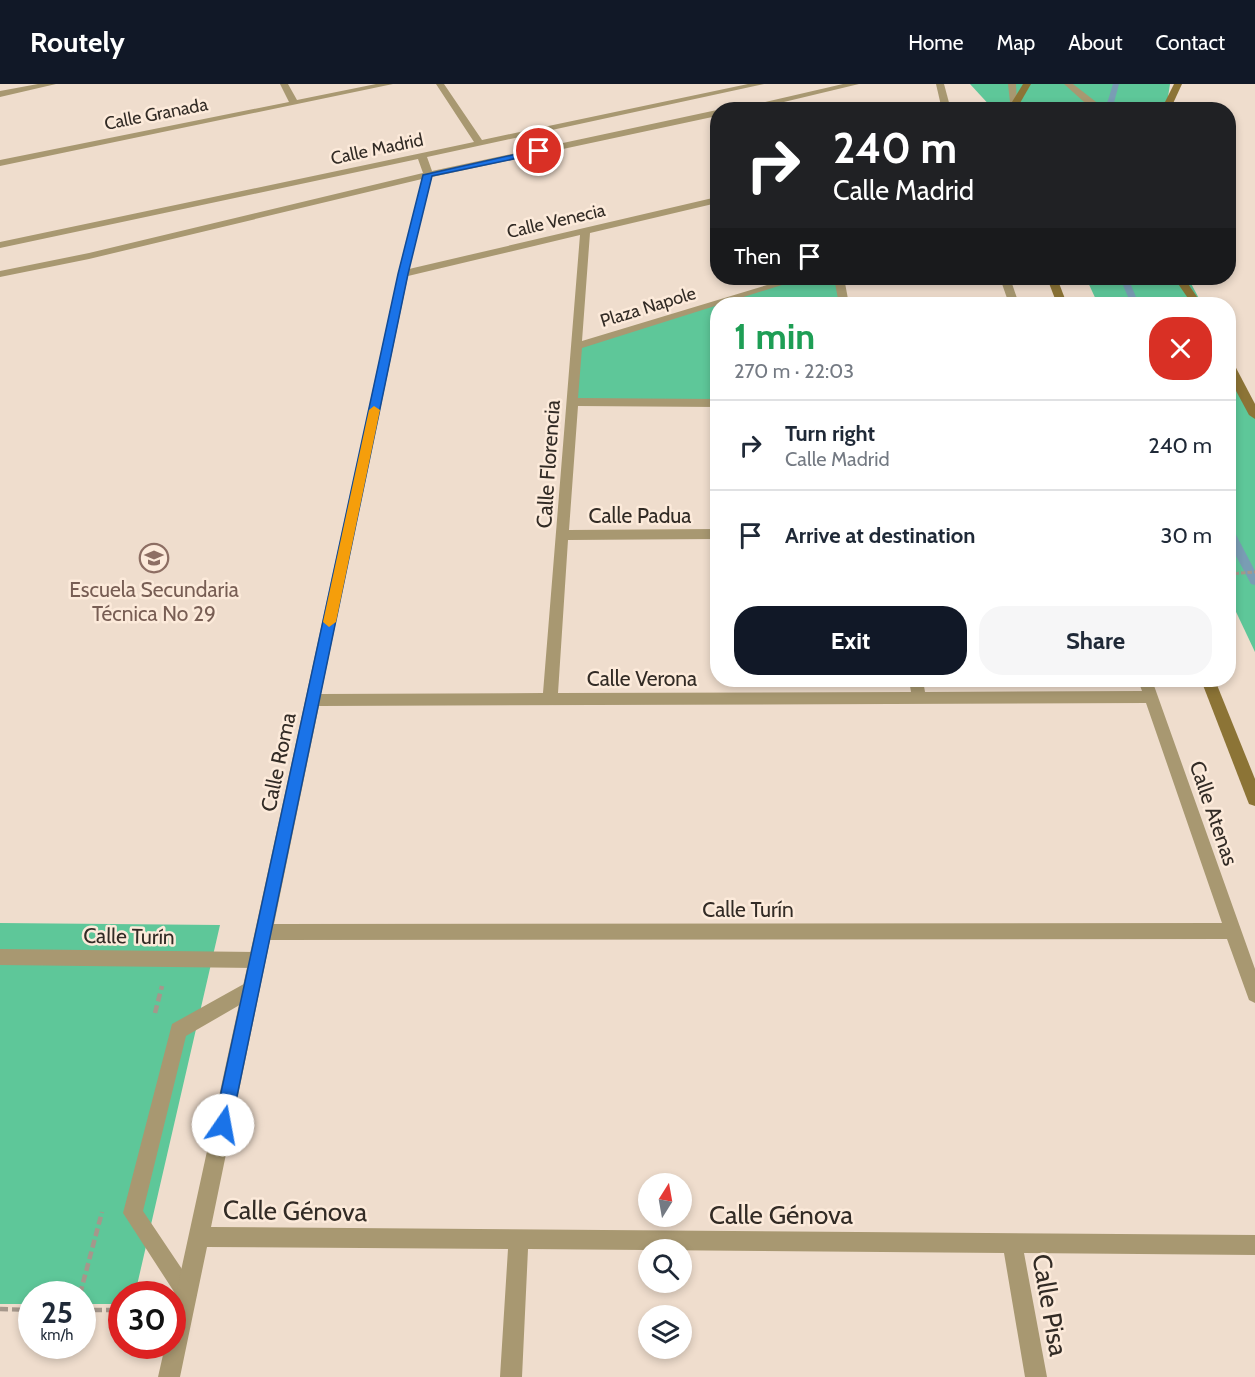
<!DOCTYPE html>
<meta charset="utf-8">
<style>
body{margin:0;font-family:Cabin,sans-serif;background:#f6f6f7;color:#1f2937;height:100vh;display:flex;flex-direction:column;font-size:22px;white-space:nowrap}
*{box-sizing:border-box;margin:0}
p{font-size:20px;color:#747a83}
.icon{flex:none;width:33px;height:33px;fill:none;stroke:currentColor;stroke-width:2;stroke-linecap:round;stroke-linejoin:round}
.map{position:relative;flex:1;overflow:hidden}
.sheet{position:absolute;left:710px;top:213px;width:526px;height:390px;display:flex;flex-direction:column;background:#fff;border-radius:24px;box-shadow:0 3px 9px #0003}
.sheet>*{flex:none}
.top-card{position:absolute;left:710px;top:18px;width:526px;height:183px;border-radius:24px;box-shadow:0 3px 9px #0003;background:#202124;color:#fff;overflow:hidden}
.needle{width:39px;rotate:11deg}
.buttons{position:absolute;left:638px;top:1089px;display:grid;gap:12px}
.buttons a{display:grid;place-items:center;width:54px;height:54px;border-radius:50%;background:#fff;box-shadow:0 3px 9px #0003;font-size:30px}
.speed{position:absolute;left:18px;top:1197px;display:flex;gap:12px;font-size:30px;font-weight:700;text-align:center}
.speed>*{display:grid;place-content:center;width:78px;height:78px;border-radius:50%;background:#fff;box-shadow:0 3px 9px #0003;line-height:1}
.speed small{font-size:15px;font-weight:400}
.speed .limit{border:9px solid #d22;background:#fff;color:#111}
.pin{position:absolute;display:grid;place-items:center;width:51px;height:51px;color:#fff;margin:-26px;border:3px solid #fff;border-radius:50%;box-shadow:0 2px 6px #0007}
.me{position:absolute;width:66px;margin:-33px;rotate:12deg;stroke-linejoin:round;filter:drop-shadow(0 0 4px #0008)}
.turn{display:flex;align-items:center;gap:21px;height:126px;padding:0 24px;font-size:27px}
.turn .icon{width:78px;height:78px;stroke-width:2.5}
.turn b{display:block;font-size:42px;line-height:51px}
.then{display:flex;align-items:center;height:57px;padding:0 24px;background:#0003;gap:12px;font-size:22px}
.round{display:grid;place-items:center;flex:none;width:63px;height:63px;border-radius:24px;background:#f6f6f7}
.summary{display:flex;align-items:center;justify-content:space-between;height:102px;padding:0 24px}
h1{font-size:36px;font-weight:700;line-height:45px;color:#1e9e55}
.cta{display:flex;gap:12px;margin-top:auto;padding:12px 24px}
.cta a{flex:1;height:69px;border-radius:24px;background:#111827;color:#fff;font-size:24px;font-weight:700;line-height:69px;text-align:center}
.cta a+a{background:#f6f6f7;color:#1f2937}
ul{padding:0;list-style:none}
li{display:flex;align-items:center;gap:18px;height:90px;padding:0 24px;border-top:2px solid #e0e1e3}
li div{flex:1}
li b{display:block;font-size:22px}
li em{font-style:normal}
header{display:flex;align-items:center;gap:36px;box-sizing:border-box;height:84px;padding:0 30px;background:#111827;color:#fff}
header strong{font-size:28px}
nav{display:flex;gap:33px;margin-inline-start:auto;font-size:21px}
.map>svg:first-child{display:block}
.green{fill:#5ec799}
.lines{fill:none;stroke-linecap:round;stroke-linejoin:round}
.stream{fill:#799db4;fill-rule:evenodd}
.path-far2{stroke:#a5978b;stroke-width:3;stroke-dasharray:4.5 2;stroke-linecap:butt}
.path-far1{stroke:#a5978b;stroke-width:4;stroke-dasharray:6 3;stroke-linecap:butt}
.path{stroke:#a5978b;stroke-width:4.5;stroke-dasharray:8 4;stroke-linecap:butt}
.service{fill:#a89871;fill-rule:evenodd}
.minor{fill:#a89871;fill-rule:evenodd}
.secondary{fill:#8c7436;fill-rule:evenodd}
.route{fill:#1a73e8;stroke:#114b97;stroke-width:1.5}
.slow{fill:#f59e0b}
.labels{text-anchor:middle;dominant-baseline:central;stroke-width:5;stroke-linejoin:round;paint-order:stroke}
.far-street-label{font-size:18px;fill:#322b25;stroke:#fceada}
.street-label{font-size:21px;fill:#322b25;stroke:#fceada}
.education-label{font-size:21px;fill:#785e54;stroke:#fceada}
.near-street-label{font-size:26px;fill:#322b25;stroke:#fceada}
</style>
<header>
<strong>Routely</strong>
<nav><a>Home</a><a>Map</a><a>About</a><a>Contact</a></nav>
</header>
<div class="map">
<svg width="1255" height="1293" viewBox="0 0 1255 1293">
<rect width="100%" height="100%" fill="#efddcd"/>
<g class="green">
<path d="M970,0H1170L1166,26L993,25Z"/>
<path d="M799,194H839L844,220H717V319L573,318L577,262Z"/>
<path d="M1086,194H1188L1202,220H1098Z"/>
<path d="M1228,272L1255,323V568L1229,513Z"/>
<path d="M0,839L220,841L135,1210H122L121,1220H83L82,1210H32L31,1220H0Z"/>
</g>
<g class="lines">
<g class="stream">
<path d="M1113,0H1119L1112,26H1105Z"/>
<path d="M1120,194H1128L1139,220H1131Z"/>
<path d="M1228,442L1232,443L1255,487V501L1251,500L1228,457Z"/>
</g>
<path class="path-far2" d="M1228,490L1255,488"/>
<path class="path-far1" d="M1228,548L1234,560L1228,561"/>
<g class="path">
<path d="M155,929L162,902"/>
<path d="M80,1210L102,1128"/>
<path d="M0,1225L32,1226"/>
<path d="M82,1226H122"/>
</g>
<g class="service">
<path d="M1064,0H1073L1100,21L1101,26H1093Z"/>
<path d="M0,865L257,868L263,870L266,876L263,882L257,884L0,881Z"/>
<path d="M251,896L257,899L260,905L257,911L186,952L143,1127L194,1203L197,1210L194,1217L187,1220L180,1217L123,1129L172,940Z"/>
</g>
<g class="minor">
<path d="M38,0H56L0,13V7Z"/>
<path d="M280,0H288L297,16L376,0H393L0,82V76L289,18Z"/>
<path d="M436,0H444L482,56L748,0H764L427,73L432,87L717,26V32L432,93L409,185L717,113V119L590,149L582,257L790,194H804L582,264L578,314L717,315V323L578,322L569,446L717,445V455L568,456L558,609L911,608L909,596H923L925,608L1142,607L1138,596H1152L1255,885V919L1249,916L1227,855L270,856L211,1143L1255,1151V1171L1024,1169L1047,1293H1025L1004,1169L528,1165L522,1293H500L508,1165L207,1163L180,1293H158L165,1262H172V1228L398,190L422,95L89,175L0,193V187L89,169L423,89L418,75L0,164V158L474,58ZM580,151L543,609L321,610L408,192ZM1146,619L1222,839L274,840L319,622Z"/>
<path d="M843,0H859L750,26H731Z"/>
<path d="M936,0H944L951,26H942Z"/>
<path d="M1008,0H1016L1017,20L1010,18Z"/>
<path d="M834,194H844L849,220H839Z"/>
<path d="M1000,194H1010L1019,220H1009Z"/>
</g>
<g class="secondary">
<path d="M1023,0H1031L1016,26H1007Z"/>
<path d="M1174,0H1182L1170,26H1161Z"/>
<path d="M1047,194H1057L1067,220H1057Z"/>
<path d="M1174,194H1184L1202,220H1192Z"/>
<path d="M1228,276L1234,280L1255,320V335L1249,331L1228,292Z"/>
<path d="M1201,596H1215L1255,695V722L1249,720L1247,715Z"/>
</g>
</g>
<path class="route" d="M539,65L543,67L542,69L432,92L408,190L231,1041L229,1047L223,1049L217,1047L214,1041L398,190L423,91Z"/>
<path class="slow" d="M374,322L380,326L336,538L329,543L323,538L369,326Z"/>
<defs>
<g id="school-ring" transform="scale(1.5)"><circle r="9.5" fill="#fceada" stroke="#8d6e63" stroke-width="1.5"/><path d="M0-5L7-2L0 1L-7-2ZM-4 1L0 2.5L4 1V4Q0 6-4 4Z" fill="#8d6e63"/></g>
</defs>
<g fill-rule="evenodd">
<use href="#school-ring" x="154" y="474"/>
</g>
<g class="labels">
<g class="far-street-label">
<text transform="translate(156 30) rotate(-11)">Calle Granada</text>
<text transform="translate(377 65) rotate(-12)">Calle Madrid</text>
<text transform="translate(556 137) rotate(-13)">Calle Venecia</text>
<text transform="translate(648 223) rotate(-17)">Plaza Napole</text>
</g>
<g class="street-label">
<text transform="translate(548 380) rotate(-86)">Calle Florencia</text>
<text x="640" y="431">Calle Padua</text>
<text x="642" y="594">Calle Verona</text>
<text transform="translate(278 678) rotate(-78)">Calle Roma</text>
<text transform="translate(1214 729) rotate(71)">Calle Atenas</text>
<text x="748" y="825">Calle Turín</text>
<text transform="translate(129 852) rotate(1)">Calle Turín</text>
</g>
<g class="education-label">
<text x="154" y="505">Escuela Secundaria<tspan x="154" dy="24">Técnica No 29</tspan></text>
</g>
<g class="near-street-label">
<text transform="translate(295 1127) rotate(1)">Calle Génova</text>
<text x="781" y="1131">Calle Génova</text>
<text transform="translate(1050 1221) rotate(80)">Calle Pisa</text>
</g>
</g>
</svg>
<div class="buttons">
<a><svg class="needle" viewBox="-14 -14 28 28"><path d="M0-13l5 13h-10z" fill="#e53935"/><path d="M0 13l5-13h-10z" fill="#747a83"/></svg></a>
<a><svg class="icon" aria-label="search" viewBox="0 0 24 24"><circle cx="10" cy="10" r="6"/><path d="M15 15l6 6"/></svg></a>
<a><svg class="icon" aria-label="layers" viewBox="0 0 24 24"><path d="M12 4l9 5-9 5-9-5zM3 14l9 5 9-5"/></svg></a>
</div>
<div class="speed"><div>25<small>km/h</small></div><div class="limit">30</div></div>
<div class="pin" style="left:539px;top:67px;background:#d93025"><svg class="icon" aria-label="arrive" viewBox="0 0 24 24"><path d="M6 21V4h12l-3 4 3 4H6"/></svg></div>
<svg class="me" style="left:223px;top:1041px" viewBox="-20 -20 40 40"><circle r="19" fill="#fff"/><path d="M0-13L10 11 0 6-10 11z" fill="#1a73e8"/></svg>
<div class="top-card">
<div class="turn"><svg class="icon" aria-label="right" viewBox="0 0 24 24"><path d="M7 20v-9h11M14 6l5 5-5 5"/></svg><div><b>240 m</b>Calle Madrid</div></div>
<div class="then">Then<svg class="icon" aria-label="arrive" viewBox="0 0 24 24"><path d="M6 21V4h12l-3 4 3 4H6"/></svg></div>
</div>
<section class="sheet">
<div class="summary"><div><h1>1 min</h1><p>270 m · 22:03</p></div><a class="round" style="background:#d93025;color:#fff"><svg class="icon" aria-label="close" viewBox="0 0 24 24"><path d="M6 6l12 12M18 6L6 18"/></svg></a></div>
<ul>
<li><svg class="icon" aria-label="right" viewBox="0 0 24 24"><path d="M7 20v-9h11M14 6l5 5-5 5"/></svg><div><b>Turn right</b><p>Calle Madrid</p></div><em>240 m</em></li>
<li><svg class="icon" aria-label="arrive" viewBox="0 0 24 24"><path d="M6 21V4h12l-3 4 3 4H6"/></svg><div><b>Arrive at destination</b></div><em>30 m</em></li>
</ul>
<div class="cta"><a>Exit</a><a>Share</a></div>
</section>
</div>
